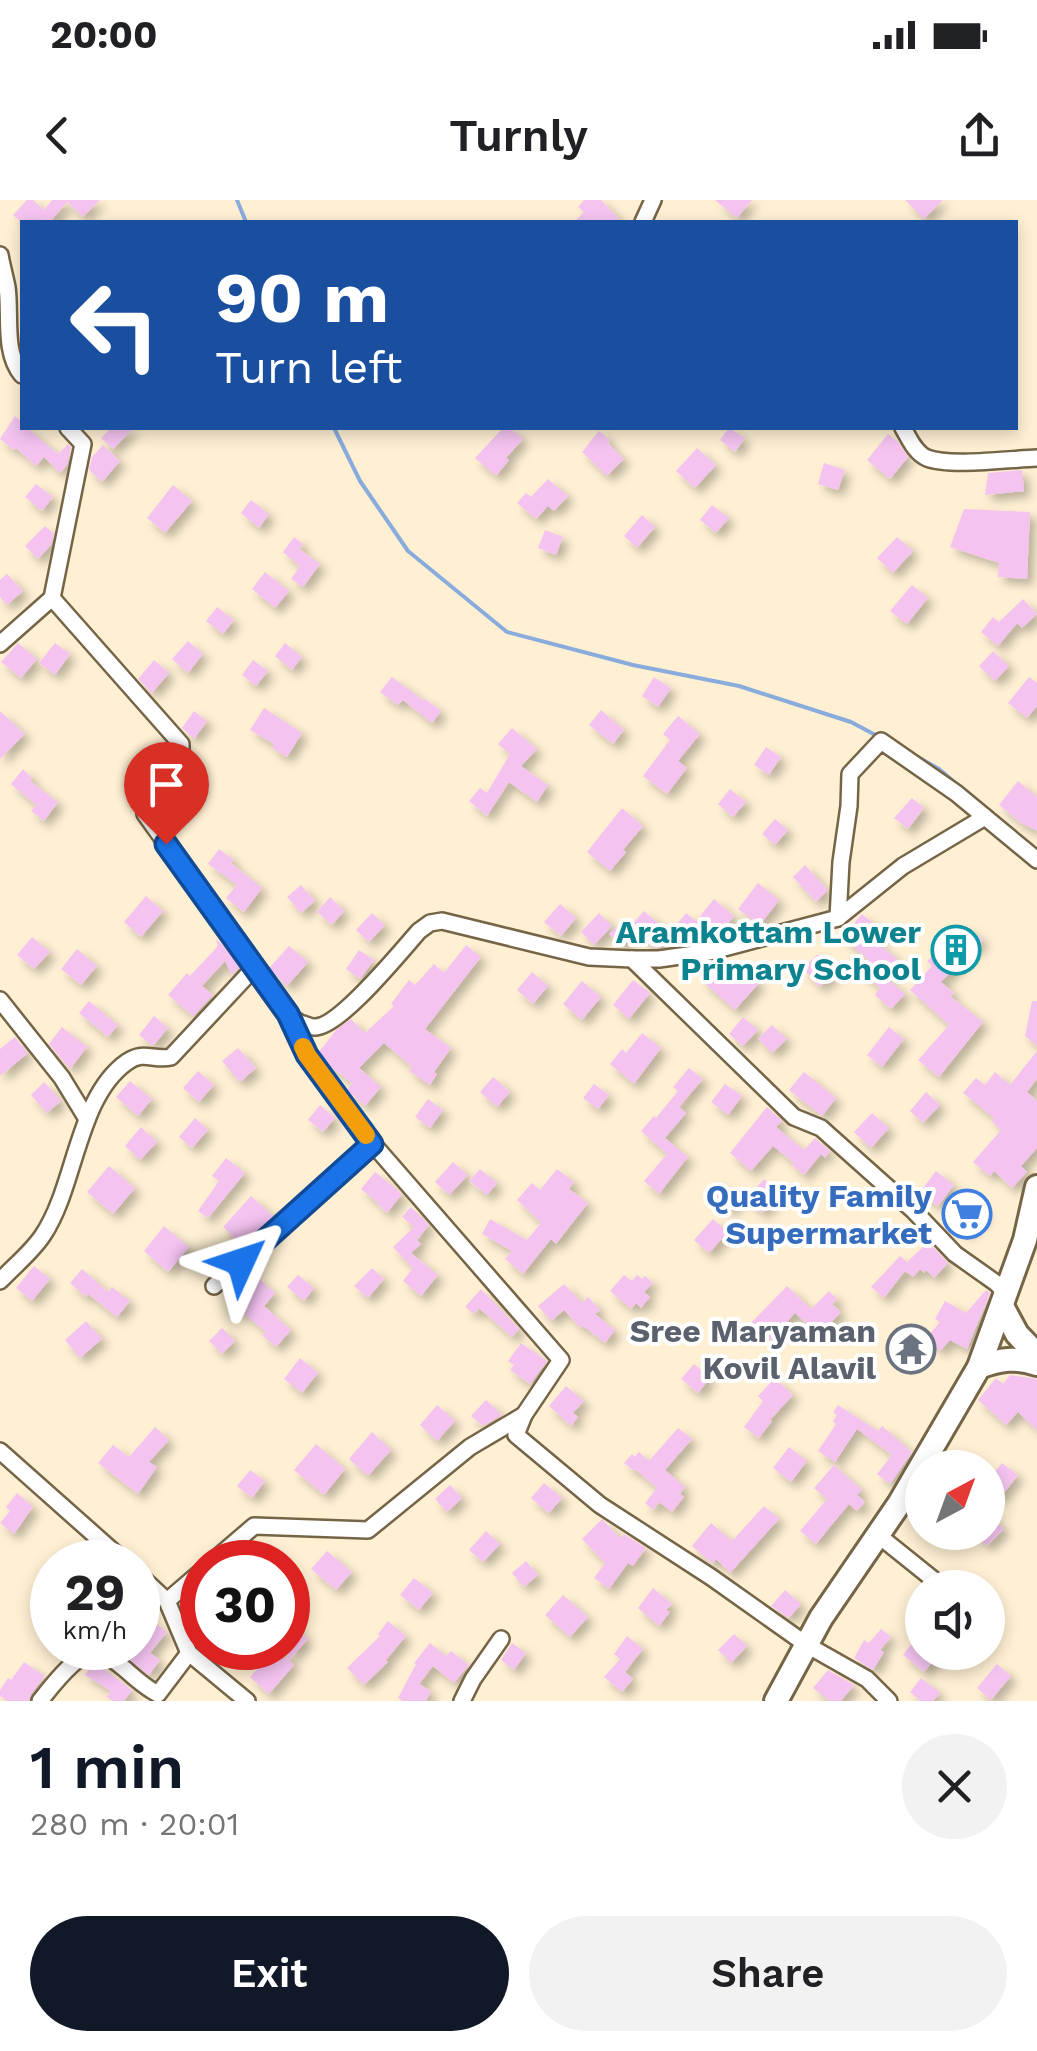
<!DOCTYPE html>
<meta charset="utf-8">
<style>
body{margin:0;font-family:"Work Sans",sans-serif;background:#f2f2f2;color:#202124;height:100vh;display:flex;flex-direction:column;font-size:38px;white-space:nowrap}
*{box-sizing:border-box;margin:0}
p{font-size:32px;color:#757577}
.icon{flex:none;width:55px;height:55px;fill:none;stroke:currentColor;stroke-width:2;stroke-linecap:round;stroke-linejoin:round}
.map{position:relative;height:1501px;overflow:hidden}
.sheet{display:flex;flex-direction:column;background:#fff;flex:1}
.sheet>*{flex:none}
.guide{position:absolute;left:20px;top:20px;width:998px;height:210px;border-radius:0px;box-shadow:0 5px 15px #0003;background:#1a4fa0;color:#fff;overflow:hidden}
.needle{width:65px;rotate:41deg}
.buttons{position:absolute;left:905px;top:1250px;display:grid;gap:20px}
.buttons a{display:grid;place-items:center;width:100px;height:100px;border-radius:50%;background:#fff;box-shadow:0 5px 15px #0003;font-size:50px}
.speed{position:absolute;left:30px;top:1340px;display:flex;gap:20px;font-size:50px;font-weight:700;text-align:center}
.speed>*{display:grid;place-content:center;width:130px;height:130px;border-radius:50%;background:#fff;box-shadow:0 5px 15px #0003;line-height:1}
.speed small{font-size:25px;font-weight:400}
.speed .limit{border:15px solid #d22;background:#fff;color:#111}
.pin{position:absolute;display:grid;place-items:center;width:85px;height:85px;color:#fff;margin:-102px -42px;border-radius:50% 50% 50% 0;rotate:-45deg;box-shadow:0 0 10px #0007}
.pin .icon{rotate:45deg}
.me{position:absolute;width:110px;margin:-55px;rotate:48deg;stroke-linejoin:round;filter:drop-shadow(0 0 8px #0008)}
.turn{display:flex;align-items:center;gap:35px;height:210px;padding:0 30px;font-size:45px}
.turn .icon{width:130px;height:130px;stroke-width:2.5}
.turn b{display:block;font-size:70px;line-height:85px}
.round{display:grid;place-items:center;flex:none;width:105px;height:105px;border-radius:52px;background:#f2f2f2}
.head{display:flex;align-items:center;justify-content:space-between;height:170px;padding:0 30px}
h1{font-size:60px;font-weight:600;line-height:75px;color:#111827}
.primary-button{display:flex;gap:20px;margin-top:auto;padding:20px 30px}
.primary-button a{flex:1;height:115px;border-radius:60px;background:#111827;color:#fff;font-size:40px;font-weight:600;line-height:115px;text-align:center}
.primary-button a+a{background:#f2f2f2;color:#202124}
.status{display:flex;justify-content:space-between;align-items:center;height:70px;padding:0 50px;background:#fff;direction:ltr}
.status svg{height:28px;fill:currentColor}
header{display:flex;justify-content:space-between;align-items:center;height:130px;padding:0 30px;background:#fff;font-size:45px;font-weight:600}
.map>svg:first-child{display:block}
.lines{fill:none;stroke-linecap:round;stroke-linejoin:round}
.stream{stroke:#89acdd;stroke-width:4}
.building{fill:#f4c3f0;filter:url(#shadow)}
.street-casing{stroke:#756546;stroke-width:20}
.secondary-casing{stroke:#756546;stroke-width:28}
.street{stroke:#fff;stroke-width:15}
.secondary{stroke:#fff;stroke-width:22}
.route-casing{stroke:#114b97;stroke-width:25}
.route{stroke:#1a73e8;stroke-width:18}
.slow{stroke:#f59e0b;stroke-width:18}
.labels{text-anchor:middle;dominant-baseline:central;stroke-width:8;stroke-linejoin:round;paint-order:stroke}
.culture-label{font-size:32px;font-weight:bold;fill:#0d838f;stroke:#fff;text-anchor:end}
.shop-label{font-size:32px;font-weight:bold;fill:#366cbe;stroke:#fff;text-anchor:end}
.worship-label{font-size:32px;font-weight:bold;fill:#5b616d;stroke:#fff;text-anchor:end}
</style>
<div class="status"><b>20:00</b><svg viewBox="0 0 49 12"><path d="M0 12V9h3v3zM5 12V6h3v6zM10 12V3h3v9zM15 12V0h3v12zM26 1h20v11H26zM47 4h2v5h-2z"/></svg></div>
<header><svg class="icon" aria-label="back" viewBox="0 0 24 24"><path d="M15 5l-7 7 7 7"/></svg>Turnly<svg class="icon" aria-label="share" viewBox="0 0 24 24"><path d="M12 15V3M7 8l5-5 5 5M5 13v7h14v-7"/></svg></header>
<div class="map">
<svg width="1037" height="1501" viewBox="0 0 1037 1501">
<defs>
<filter id="shadow"><feDropShadow dx="6" dy="6" stdDeviation="5" flood-color="#0004"/></filter>
</defs>
<rect width="100%" height="100%" fill="#fff0d4"/>
<g class="lines">
<g class="stream">
<path d="M237,0L246,22"/>
<path d="M334,228L360,281L408,351L507,432L633,465L739,486L851,522L881,538"/>
<path d="M916,556L939,569L965,591"/>
</g>
</g>
<g class="building">
<path d="M27,0H33L44,10L52,0H100L83,17L67,2L50,22H21L13,15Z"/>
<path d="M584,0H601L622,22H574L584,12L578,7Z"/>
<path d="M715,0H752L737,18Z"/>
<path d="M905,0H943L924,19Z"/>
<path d="M15,216L22,222V228H27L58,254L68,244L71,247L67,265L60,273L44,257L36,266L16,248L14,250L0,239Z"/>
<path d="M111,228H134L113,249L101,238Z"/>
<path d="M503,228H510L523,239L506,258L509,260L496,276L475,258Z"/>
<path d="M729,228L745,238L735,252L720,240Z"/>
<path d="M599,231L610,240L608,243L624,259L607,276L582,252Z"/>
<path d="M888,234L898,242L908,257L890,279L867,260Z"/>
<path d="M103,245L120,261L102,282L89,270L92,257Z"/>
<path d="M697,248L716,265L695,288L676,271Z"/>
<path d="M824,263L845,270L838,290L818,284Z"/>
<path d="M1022,270L1024,291L985,295L988,273Z"/>
<path d="M548,279L568,296L554,311L548,306L536,319L517,303L526,293L531,297Z"/>
<path d="M36,284L53,297L42,311L25,297Z"/>
<path d="M173,285L192,301L165,333L147,318Z"/>
<path d="M251,300L269,314L259,328L241,313Z"/>
<path d="M712,305L729,318L716,333L700,320Z"/>
<path d="M964,309L1030,312L1027,379L998,377L999,363L950,347Z"/>
<path d="M642,315L655,327L637,348L624,336Z"/>
<path d="M45,326L54,334L51,345L38,359L25,346Z"/>
<path d="M545,330L563,337L556,355L538,348Z"/>
<path d="M294,337L303,344L299,349L320,364L303,387L291,379L300,366L283,352Z"/>
<path d="M897,337L913,351L893,373L877,358Z"/>
<path d="M265,372L289,391L275,408L252,389Z"/>
<path d="M7,374L23,391L7,405L0,397V380Z"/>
<path d="M912,385L928,398L907,424L890,411Z"/>
<path d="M1023,399L1037,414L1022,428L1017,423L998,446L981,432L993,417L999,422Z"/>
<path d="M217,407L234,420L223,434L206,421Z"/>
<path d="M188,441L203,454L188,473L172,459Z"/>
<path d="M18,443L37,459L21,478L1,462Z"/>
<path d="M55,443L70,454L55,475L39,463Z"/>
<path d="M285,443L302,457L292,470L275,456Z"/>
<path d="M993,451L1009,466L995,481L979,466Z"/>
<path d="M154,460L169,473L152,493L138,479Z"/>
<path d="M253,460L268,471L256,486L242,475Z"/>
<path d="M392,477L424,501L425,499L441,511L432,523L403,500L398,505L380,492Z"/>
<path d="M654,477L671,488L658,507L642,496Z"/>
<path d="M1029,477L1037,483V506L1027,518L1008,503Z"/>
<path d="M264,508L302,533L287,557L272,548L274,544L250,530Z"/>
<path d="M601,510L624,530L613,544L589,525Z"/>
<path d="M0,511L25,534L0,559Z"/>
<path d="M194,511L207,521L194,539L182,528Z"/>
<path d="M678,516L700,534L678,561L687,568L667,594L643,576L670,540L663,534Z"/>
<path d="M512,528L537,549L521,566L548,585L537,602L509,582L487,616L469,601L480,588L487,593L510,554L498,544Z"/>
<path d="M766,547L781,557L769,575L754,565Z"/>
<path d="M23,569L32,578L30,580L34,584L58,602L44,621L31,611L36,605L11,584Z"/>
<path d="M1018,581L1037,597V631L1021,623L999,605Z"/>
<path d="M730,589L746,602L733,617L718,604Z"/>
<path d="M912,598L924,608L908,629L894,618Z"/>
<path d="M622,608L643,626L623,650L626,652L610,671L587,652Z"/>
<path d="M775,619L788,630L775,645L762,634Z"/>
<path d="M219,649L234,660L231,663L262,688L244,712L226,698L237,685L208,664Z"/>
<path d="M805,665L828,690L816,702L793,677Z"/>
<path d="M758,683L779,700L760,725L738,709Z"/>
<path d="M301,685L315,701L301,713L287,697Z"/>
<path d="M146,696L163,711L141,737L124,722Z"/>
<path d="M330,697L344,711L332,725L317,712Z"/>
<path d="M714,699L734,716L722,731L711,723L694,743H691L673,729L686,713L696,721Z"/>
<path d="M560,704L576,718L561,736L544,722Z"/>
<path d="M644,711L672,735L661,747L654,748L637,733L621,747L609,734L622,723L628,729Z"/>
<path d="M372,713L385,725L369,742L356,730Z"/>
<path d="M599,713L612,726L594,745L581,732Z"/>
<path d="M862,714L883,732L876,741L898,760L884,776L905,794L891,809L875,795L880,788L859,770L868,759L842,737Z"/>
<path d="M966,726L983,740L941,782L954,793L950,796L983,822L939,877L918,860L949,825L910,790L932,766L927,761Z"/>
<path d="M32,737L50,752L34,769L17,755Z"/>
<path d="M216,739L233,755L240,767L232,775L225,761L202,786L213,795L193,816L168,795L187,773L190,776L218,746Z"/>
<path d="M466,745L481,757L425,829L451,848L434,872L437,874L430,885L409,871L412,867L384,843L359,868L381,887L365,906L347,890L352,883L327,864L319,852L336,830L351,819L365,833L394,806L391,804L409,780L415,785L434,764L444,773Z"/>
<path d="M289,746L308,762L287,786L269,768Z"/>
<path d="M77,749L97,766L81,785L61,769Z"/>
<path d="M359,750L374,760L360,779L346,769Z"/>
<path d="M818,754L835,774L819,787L803,768Z"/>
<path d="M734,769L744,772L746,770L759,783L735,810L701,780L711,770L716,775Z"/>
<path d="M532,772L548,786L533,804L517,790Z"/>
<path d="M633,780L650,793L629,819L613,805Z"/>
<path d="M582,781L601,797L582,820L563,804Z"/>
<path d="M89,801L118,825L108,837L79,813Z"/>
<path d="M1032,801H1037V846L1025,836Z"/>
<path d="M154,816L168,828L153,846L139,835Z"/>
<path d="M743,817L758,830L743,846L729,834Z"/>
<path d="M772,825L787,839L772,853L758,839Z"/>
<path d="M62,827L87,847L70,869L49,844Z"/>
<path d="M889,827L904,839L882,867L867,855Z"/>
<path d="M642,833L661,848L634,884L610,864L622,849L626,853Z"/>
<path d="M15,837L28,853L0,876V849Z"/>
<path d="M238,848L256,868L240,882L222,861Z"/>
<path d="M1037,851V879L1027,892L1037,901V948L1021,966L1027,972L1012,988L994,971L990,976L973,962L1001,930L992,921L994,918L963,893L976,878L985,885L995,872L1010,885Z"/>
<path d="M689,868L703,879L679,907L686,913L665,938L688,957L659,994L644,981L667,954L641,931L654,916L656,918L678,891L673,887Z"/>
<path d="M198,871L214,885L199,902L183,888Z"/>
<path d="M804,872L836,898L822,916L789,890Z"/>
<path d="M493,877L510,892L497,907L480,892Z"/>
<path d="M130,881L152,899L138,916L116,897Z"/>
<path d="M44,882L61,901L47,913L31,895Z"/>
<path d="M594,884L609,895L598,909L583,898Z"/>
<path d="M725,884L742,896L728,915L711,902Z"/>
<path d="M926,892L940,905L923,923L910,911Z"/>
<path d="M428,899L443,910L430,928L415,917Z"/>
<path d="M320,905L335,918L323,932L308,920Z"/>
<path d="M767,907L782,921L776,927L804,950L815,938L830,951L825,958L821,954L804,975L792,965L794,963L773,946L751,971L730,953Z"/>
<path d="M872,913L889,928L871,948L854,932Z"/>
<path d="M195,918L208,930L192,948L179,937Z"/>
<path d="M141,927L157,942L140,960L125,946Z"/>
<path d="M226,958L245,973L208,1018L198,1011L219,981L212,976Z"/>
<path d="M453,962L468,975L449,995L435,982Z"/>
<path d="M109,966L135,988L113,1014L87,992Z"/>
<path d="M480,969L497,983L487,995L469,981Z"/>
<path d="M557,969L574,982L569,989L588,1003L556,1044L551,1039L523,1074L505,1059L512,1051L482,1034L490,1019L527,1040L541,1023L517,1000L532,983L540,990Z"/>
<path d="M936,971L954,985L938,1006L920,992Z"/>
<path d="M375,972L402,994L387,1013L377,1004L378,1003L361,989Z"/>
<path d="M764,979L780,993L762,1013L746,999Z"/>
<path d="M717,981L740,998L730,1011L707,993Z"/>
<path d="M251,996L274,1017L242,1045L223,1027Z"/>
<path d="M971,1000L985,1015L965,1034L951,1019Z"/>
<path d="M411,1007L429,1025L417,1040L421,1044L411,1053L438,1075L421,1096L403,1081L413,1068L393,1047L414,1027L402,1017Z"/>
<path d="M713,1019L728,1032L709,1053L694,1040Z"/>
<path d="M164,1026L189,1047L168,1072L144,1051Z"/>
<path d="M928,1042L948,1063L934,1078L926,1070L924,1073L920,1069L913,1077L905,1071L884,1098L871,1087L900,1056L907,1062Z"/>
<path d="M34,1066L50,1079L32,1101L16,1088Z"/>
<path d="M372,1068L384,1079L368,1098L354,1086Z"/>
<path d="M82,1069L108,1092L112,1087L130,1101L117,1117L88,1094L86,1097L70,1083Z"/>
<path d="M298,1075L314,1088L304,1101L287,1087Z"/>
<path d="M624,1075L632,1081L637,1075L642,1079L645,1076L653,1083L644,1092L650,1097L641,1108L636,1103L631,1109L610,1091Z"/>
<path d="M257,1077L275,1093L264,1106L291,1130L276,1147L262,1135L266,1132L232,1104Z"/>
<path d="M564,1084L582,1103L588,1097L600,1110L595,1114L615,1130L605,1143L583,1126L581,1128L564,1110L551,1121L538,1106Z"/>
<path d="M787,1086L811,1109L829,1091L837,1099L832,1104L841,1112L819,1135L795,1113L770,1140L751,1123Z"/>
<path d="M481,1089L519,1129L512,1137L479,1108L474,1114L465,1107Z"/>
<path d="M986,1090L990,1093L967,1149L950,1140L940,1151L926,1138L940,1122L935,1119L945,1101L966,1113Z"/>
<path d="M86,1121L102,1139L80,1158L65,1140Z"/>
<path d="M222,1128L235,1141L222,1154L209,1141Z"/>
<path d="M521,1143L547,1161L530,1184L510,1170L514,1165L508,1161Z"/>
<path d="M300,1158L318,1173L302,1193L284,1179Z"/>
<path d="M694,1164L710,1178L698,1193L681,1179Z"/>
<path d="M1010,1175L1037,1179V1230L1018,1212L1006,1225L978,1200L996,1178L1003,1184Z"/>
<path d="M775,1178L793,1195L770,1220L772,1221L759,1238L744,1227L763,1201L758,1196Z"/>
<path d="M566,1186L584,1201L573,1213L578,1217L571,1226L549,1206Z"/>
<path d="M486,1200L502,1215L483,1226L471,1216Z"/>
<path d="M437,1205L455,1221L437,1241L420,1225Z"/>
<path d="M838,1205L878,1231L882,1226L912,1252L890,1284L877,1274L892,1255L857,1229L835,1262L818,1251L836,1224L833,1221L837,1215L833,1212Z"/>
<path d="M155,1227L169,1240L149,1262L157,1267L138,1294L98,1263L113,1245L129,1257Z"/>
<path d="M678,1228L692,1239L665,1270L685,1287L680,1294L684,1297L672,1312L659,1302L653,1310L645,1303L657,1288L635,1269L634,1271L624,1263L632,1254L635,1257L639,1252L649,1261Z"/>
<path d="M372,1232L391,1250L368,1276L349,1259Z"/>
<path d="M316,1244L345,1269L324,1295L294,1270Z"/>
<path d="M789,1247L807,1261L791,1282L773,1268Z"/>
<path d="M1002,1263L1018,1275L1000,1298L988,1288V1271L992,1275Z"/>
<path d="M834,1265L862,1290L857,1295L865,1302L857,1311L849,1304L816,1344L800,1331L827,1299L814,1288Z"/>
<path d="M250,1270L265,1281L252,1298L237,1286Z"/>
<path d="M544,1283L562,1298L549,1313L531,1298Z"/>
<path d="M450,1285L462,1298L447,1312L435,1299Z"/>
<path d="M17,1293L33,1307L14,1334L0,1323L10,1311L6,1307Z"/>
<path d="M764,1306L779,1319L730,1373L716,1359L713,1364L692,1346L711,1323L732,1341Z"/>
<path d="M988,1313L1004,1329L987,1346L973,1332H988Z"/>
<path d="M602,1319L620,1338L624,1334L646,1348L633,1366L628,1363L609,1389L594,1378L605,1363L582,1339Z"/>
<path d="M486,1331L500,1344L483,1362L469,1350Z"/>
<path d="M327,1351L352,1372L336,1390L311,1369Z"/>
<path d="M526,1361L538,1375L524,1387L512,1373Z"/>
<path d="M414,1378L433,1393L419,1410L400,1395Z"/>
<path d="M653,1388L672,1404L666,1410L670,1412L659,1426L638,1408Z"/>
<path d="M785,1390L801,1404L789,1418L771,1406Z"/>
<path d="M563,1395L588,1417L570,1437L545,1415Z"/>
<path d="M288,1420L308,1439L289,1460L294,1465L269,1494L250,1477L276,1448L288,1459Z"/>
<path d="M153,1421L167,1432L150,1453L160,1460L149,1475L114,1448H138V1442Z"/>
<path d="M388,1421L406,1436L386,1460L388,1462L364,1485L347,1468L380,1436L378,1434Z"/>
<path d="M881,1429L891,1437L880,1450L884,1452L873,1470L854,1458L864,1440L869,1443Z"/>
<path d="M734,1434L747,1446L731,1463L718,1450Z"/>
<path d="M627,1436L643,1449L625,1472L633,1479L622,1492L604,1477L620,1459L614,1454Z"/>
<path d="M916,1438L922,1444V1452H941L924,1472L903,1455Z"/>
<path d="M430,1443L446,1456L451,1451L469,1465L454,1483L433,1466L419,1484L431,1491L426,1501H403L398,1498L416,1464L414,1463Z"/>
<path d="M512,1443L526,1453L514,1470L501,1460Z"/>
<path d="M24,1462L45,1476L31,1494L29,1501H8L0,1496V1490L8,1478L11,1480Z"/>
<path d="M97,1464L132,1490L124,1501H113L107,1497L111,1491L85,1475L91,1466Z"/>
<path d="M997,1464L1011,1476L991,1500L977,1488Z"/>
<path d="M828,1470L854,1485L841,1501H830L813,1488Z"/>
<path d="M921,1478L940,1493L933,1501H921L910,1492Z"/>
</g>
<g class="lines">
<g class="street-casing">
<g id="street">
<path d="M643,22L653,0"/>
<path d="M0,55C2,66 5,77 7,87C11,114 3,153 22,175"/>
<path d="M903,228C909,238 915,253 927,258C950,267 1010,259 1037,258"/>
<path d="M52,398L181,544V569L145,614L255,767"/>
<path d="M0,444L52,398L83,244L68,228"/>
<path d="M838,718L903,666L985,617"/>
<path d="M632,759L794,917L821,928L914,1011L955,1054L996,1083L1007,1094"/>
<path d="M0,800L62,878L87,919"/>
<path d="M290,818L307,855L373,944L561,1160L524,1215L516,1235L600,1305L711,1377L807,1445L867,1479L889,1501"/>
<path d="M0,1081C14,1066 32,1052 43,1035C76,986 77,897 127,862C144,850 153,861 171,857L255,767C267,785 280,812 300,823C301,823 313,828 315,827C340,827 401,751 419,731L430,723L442,721L589,757L632,759H659L709,752L838,718L841,662L849,606L850,574L881,541L956,593L1037,660"/>
<path d="M214,1086L373,944"/>
<path d="M0,1251L125,1362"/>
<path d="M878,1335L944,1388"/>
<path d="M212,1362L254,1326L368,1330L470,1247L524,1215"/>
<path d="M138,1374L167,1401L189,1453L247,1501"/>
<path d="M167,1401L202,1371"/>
<path d="M988,1429L991,1432"/>
<path d="M40,1501C51,1487 80,1448 99,1453C108,1456 119,1464 126,1470C136,1479 146,1488 158,1494L189,1453"/>
<path d="M462,1501L473,1479L501,1439"/>
</g>
</g>
<g class="secondary-casing">
<g id="secondary">
<path d="M1003,1108L1017,1134L1037,1155"/>
<path d="M979,1167C1000,1159 1016,1157 1037,1164"/>
<path d="M776,1501L821,1418L899,1304L979,1167L1025,1040L1037,987"/>
</g>
</g>
<use href="#street" class="street"/>
<use href="#secondary" class="secondary"/>
</g>
<g class="lines">
<g class="route-casing">
<path id="route" d="M166,644L288,814L307,855L372,944L241,1062"/>
</g>
<use href="#route" class="route"/>
<path class="slow" d="M303,847L307,855L366,935"/>
</g>
<defs>
<g id="building-ring" transform="scale(2.5)"><circle r="9.5" fill="#fff" stroke="#0f9aa8" stroke-width="1.5"/><path d="M-4-6H4V6H1V3H-1V6H-4ZM-2.5-4.3h1.7v1.8h-1.7ZM.8-4.3h1.7v1.8H.8ZM-2.5-1h1.7V.8h-1.7ZM.8-1h1.7V.8H.8Z" fill="#0f9aa8"/></g>
<g id="supermarket-ring" transform="scale(2.5)"><circle r="9.5" fill="#fff" stroke="#3f7fe0" stroke-width="1.5"/><path d="M-6-5.5h2.5l.6 2H6L4.5 2H-2.5L-4.4-4H-6ZM-1.5 3.2a1.3 1.3 0 1 0 .1 0ZM3 3.2a1.3 1.3 0 1 0 .1 0Z" fill="#3f7fe0"/></g>
<g id="temple-ring" transform="scale(2.5)"><circle r="9.5" fill="#fff" stroke="#6b7280" stroke-width="1.5"/><path d="M0-6L5-2H3V0L6.5 2.5H4V6H1.5V3h-3V6H-4V2.5H-6.5L-3 0V-2H-5Z" fill="#6b7280"/></g>
</defs>
<g fill-rule="evenodd">
<use href="#building-ring" x="956" y="750"/>
<use href="#supermarket-ring" x="967" y="1014"/>
<use href="#temple-ring" x="911" y="1149"/>
</g>
<g class="labels">
<g class="culture-label">
<text x="921" y="732">Aramkottam Lower<tspan x="921" dy="37">Primary School</tspan></text>
</g>
<g class="shop-label">
<text x="932" y="996">Quality Family<tspan x="932" dy="37">Supermarket</tspan></text>
</g>
<g class="worship-label">
<text x="876" y="1131">Sree Maryaman<tspan x="876" dy="37">Kovil Alavil</tspan></text>
</g>
</g>
</svg>
<div class="buttons">
<a><svg class="needle" viewBox="-14 -14 28 28"><path d="M0-13l5 13h-10z" fill="#e53935"/><path d="M0 13l5-13h-10z" fill="#757577"/></svg></a>
<a><svg class="icon" aria-label="sound" viewBox="0 0 24 24"><path d="M4 9h4l5-4v14l-5-4H4zM17 9q2 3 0 6"/></svg></a>
</div>
<div class="speed"><div>29<small>km/h</small></div><div class="limit">30</div></div>
<div class="pin" style="left:166px;top:644px;background:#d93025"><svg class="icon" aria-label="arrive" viewBox="0 0 24 24"><path d="M6 21V4h12l-3 4 3 4H6"/></svg></div>
<svg class="me" style="left:241px;top:1062px" viewBox="-20 -20 40 40"><path d="M0-17L14 15 0 8-14 15z" fill="#1a73e8" stroke="#fff" stroke-width="4"/></svg>
<div class="guide">
<div class="turn"><svg class="icon" aria-label="left" viewBox="0 0 24 24"><path d="M17 20v-9H6M10 6l-5 5 5 5"/></svg><div><b>90 m</b>Turn left</div></div>
</div>
</div>
<section class="sheet">
<div class="head"><div><h1>1 min</h1><p>280 m · 20:01</p></div><a class="round"><svg class="icon" aria-label="close" viewBox="0 0 24 24"><path d="M6 6l12 12M18 6L6 18"/></svg></a></div>
<div class="primary-button"><a>Exit</a><a>Share</a></div>
</section>
